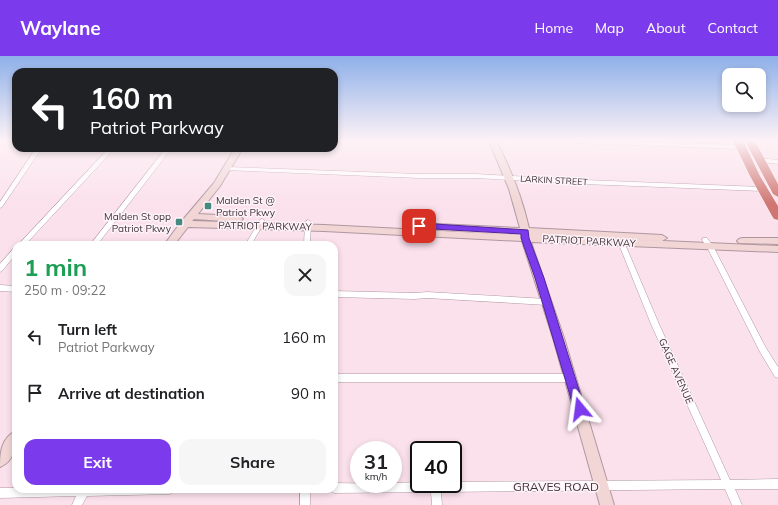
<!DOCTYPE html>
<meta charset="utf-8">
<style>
body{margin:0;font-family:Mulish,sans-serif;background:#f6f6f6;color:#202124;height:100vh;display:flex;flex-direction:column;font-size:15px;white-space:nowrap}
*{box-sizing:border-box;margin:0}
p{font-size:13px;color:#757577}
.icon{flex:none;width:22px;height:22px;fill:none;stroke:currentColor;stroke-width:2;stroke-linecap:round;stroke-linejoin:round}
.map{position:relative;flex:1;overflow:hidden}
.sheet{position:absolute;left:12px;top:185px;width:326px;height:252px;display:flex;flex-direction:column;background:#fff;border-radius:12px;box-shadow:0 2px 6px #0003}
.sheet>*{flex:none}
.banner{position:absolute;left:12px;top:12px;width:326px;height:84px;border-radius:12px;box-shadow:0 2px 6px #0003;background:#202124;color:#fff;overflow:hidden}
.controls{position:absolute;left:722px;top:12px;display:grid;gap:8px}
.controls a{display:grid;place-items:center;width:44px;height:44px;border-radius:8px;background:#fff;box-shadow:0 2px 6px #0003;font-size:20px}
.speed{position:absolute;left:350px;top:385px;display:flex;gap:8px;font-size:20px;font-weight:700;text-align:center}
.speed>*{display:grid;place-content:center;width:52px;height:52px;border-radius:50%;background:#fff;box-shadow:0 2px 6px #0003;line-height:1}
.speed small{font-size:10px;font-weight:400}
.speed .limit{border:2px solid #111;border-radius:6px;background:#fff;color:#111}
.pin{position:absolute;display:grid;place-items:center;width:34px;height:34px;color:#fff;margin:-17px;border-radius:8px;box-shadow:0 2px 6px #0006}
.me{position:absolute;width:44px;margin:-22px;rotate:344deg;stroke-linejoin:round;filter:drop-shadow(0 0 3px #0008)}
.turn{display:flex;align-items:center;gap:14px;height:84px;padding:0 12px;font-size:18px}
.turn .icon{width:52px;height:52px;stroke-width:2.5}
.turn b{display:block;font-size:28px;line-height:34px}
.round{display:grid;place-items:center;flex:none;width:42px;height:42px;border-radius:12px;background:#f6f6f6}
.summary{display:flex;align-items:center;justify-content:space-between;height:68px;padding:0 12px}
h1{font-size:24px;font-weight:700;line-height:30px;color:#1e9e55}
.primary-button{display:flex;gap:8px;margin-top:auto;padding:8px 12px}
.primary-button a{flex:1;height:46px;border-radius:12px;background:#7c3aed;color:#fff;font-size:16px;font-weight:700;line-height:46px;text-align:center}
.primary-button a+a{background:#f6f6f6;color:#202124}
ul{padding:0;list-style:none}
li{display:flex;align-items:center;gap:12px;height:56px;padding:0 12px}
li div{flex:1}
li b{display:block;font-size:15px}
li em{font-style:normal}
header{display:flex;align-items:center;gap:24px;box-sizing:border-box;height:56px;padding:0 20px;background:#7c3aed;color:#fff}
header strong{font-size:19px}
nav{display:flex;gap:22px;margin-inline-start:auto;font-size:14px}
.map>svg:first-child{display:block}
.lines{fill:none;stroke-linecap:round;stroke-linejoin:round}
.street-casing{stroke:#af97a1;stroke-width:1}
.secondary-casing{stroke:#af97a1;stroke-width:2}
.highway-casing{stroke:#fff;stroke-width:1}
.street{fill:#fff;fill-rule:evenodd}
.secondary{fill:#f1d6d5;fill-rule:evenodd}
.highway{fill:#cf7672;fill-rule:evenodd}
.route{fill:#7c3aed;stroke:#51269a}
.poi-dot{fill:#458a7f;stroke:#fef3f8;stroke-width:1.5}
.labels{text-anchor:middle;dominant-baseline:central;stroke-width:3;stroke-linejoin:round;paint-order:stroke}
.far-street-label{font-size:9px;fill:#3e3438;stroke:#fef3f8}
.poi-label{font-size:10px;fill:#3e3438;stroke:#fef3f8;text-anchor:start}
.street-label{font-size:10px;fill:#3e3438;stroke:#fef3f8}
.near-street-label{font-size:12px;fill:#3e3438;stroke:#fef3f8}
</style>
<header>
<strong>Waylane</strong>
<nav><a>Home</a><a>Map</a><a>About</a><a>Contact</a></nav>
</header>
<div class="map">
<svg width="778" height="449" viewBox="0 0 778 449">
<rect width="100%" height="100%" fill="#fbe1ec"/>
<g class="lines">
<g class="street-casing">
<g id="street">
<path d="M575,85H627L741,89L744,91L741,93L577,87Z"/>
<path d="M36,92H42L2,151L0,152V146Z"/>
<path d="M109,92H115L25,189H18Z"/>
<path d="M166,92H172L97,189H90Z"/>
<path d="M759,102L778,104V108L757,105V103Z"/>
<path d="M227,111L419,118H476L584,124L762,131L765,133L762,135L584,128L476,122H419L225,114L224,113Z"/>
<path d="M262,163L265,165L251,189H245L260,164Z"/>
<path d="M308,164L311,166L310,189H304L305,166Z"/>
<path d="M617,179H621L622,181L659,268L730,424L778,423V433H735L742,449H732L725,433L441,436L442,449H432L431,436L334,437L331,435L329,433H334V427L393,428V427L419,426V428H453V426L721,424L651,268L616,181Z"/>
<path d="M703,182H707L713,190L766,292L778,311V322L775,321L760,296L707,191L702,184Z"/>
<path d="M14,192H16V198L2,215L0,216V208Z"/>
<path d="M0,229L16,230V236L0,235Z"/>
<path d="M334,235L415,237L427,236L547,243L550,244L551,246L550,248L547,249L427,242L415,243L334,241Z"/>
<path d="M334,318H571L574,319L575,322L574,325L571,326H334Z"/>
<path d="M0,432H16V433H175L173,436L170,438L87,440L82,449H72L76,440L0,442Z"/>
<rect x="300" y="433" width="10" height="16"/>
</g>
</g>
<g class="secondary-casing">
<g id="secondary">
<path d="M489,85H496C511,113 522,142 529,172L662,179L667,182L662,185L529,179L778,190V196L531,186L564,282L614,449H600L553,282L522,185L324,175L188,171L174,189H164L181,166L214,127L235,92H243L220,130L198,158L239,160L243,163L239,166L194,163L192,165L324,169L520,179L436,174L432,171L436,168L520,172L509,133Z"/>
<path d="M742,182H778V188L739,187L737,185L739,183Z"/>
<path d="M16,375C16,389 15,405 0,411C0,397 1,382 16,375Z"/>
</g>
</g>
<g class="highway-casing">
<g id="highway">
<path d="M733,85H743L760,120L778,150V164L774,163L772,160L750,120Z"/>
<path d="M745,85H755L778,128V141L773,138Z"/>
</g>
</g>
<use href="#street" class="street"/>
<use href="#secondary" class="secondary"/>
<use href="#highway" class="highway"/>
</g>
<linearGradient id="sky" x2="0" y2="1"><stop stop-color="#8eb0e9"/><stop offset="0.57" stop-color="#fdf2f6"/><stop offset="1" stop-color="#fdf2f6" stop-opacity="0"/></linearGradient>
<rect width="778" height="148" fill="url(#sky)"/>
<path class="route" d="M419,167L528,174L529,182L544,222L585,353L584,356L580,358L576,356L574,353L535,222L521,182V178L416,172L415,170Z"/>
<g class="poi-dot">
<rect x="204" y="146" width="8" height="8" rx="2"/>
<rect x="175" y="162" width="8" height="8" rx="2"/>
</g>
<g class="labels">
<g class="far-street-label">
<text transform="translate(554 124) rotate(3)">LARKIN STREET</text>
</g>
<g class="poi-label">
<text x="216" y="144">Malden St @<tspan x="216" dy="12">Patriot Pkwy</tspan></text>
<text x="171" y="160" text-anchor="end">Malden St opp<tspan x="171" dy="12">Patriot Pkwy</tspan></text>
</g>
<g class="street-label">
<text transform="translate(265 170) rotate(1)">PATRIOT PARKWAY</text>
<text transform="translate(589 185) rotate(3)">PATRIOT PARKWAY</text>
<text transform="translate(676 315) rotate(66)">GAGE AVENUE</text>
</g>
<g class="near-street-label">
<text x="556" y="430">GRAVES ROAD</text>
</g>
</g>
</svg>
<div class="controls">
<a><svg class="icon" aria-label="search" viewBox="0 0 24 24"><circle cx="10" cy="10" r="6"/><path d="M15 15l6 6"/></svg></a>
</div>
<div class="speed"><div>31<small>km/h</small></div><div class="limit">40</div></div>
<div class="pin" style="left:419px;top:170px;background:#d93025"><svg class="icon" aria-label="arrive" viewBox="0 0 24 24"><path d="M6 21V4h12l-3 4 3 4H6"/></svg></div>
<svg class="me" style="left:580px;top:353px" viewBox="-20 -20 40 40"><path d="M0-17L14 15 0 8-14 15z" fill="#7c3aed" stroke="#fff" stroke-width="4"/></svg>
<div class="banner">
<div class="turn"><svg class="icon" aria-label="left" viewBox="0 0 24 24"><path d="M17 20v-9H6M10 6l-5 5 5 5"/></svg><div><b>160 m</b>Patriot Parkway</div></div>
</div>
<section class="sheet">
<div class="summary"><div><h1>1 min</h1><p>250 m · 09:22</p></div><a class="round"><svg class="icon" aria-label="close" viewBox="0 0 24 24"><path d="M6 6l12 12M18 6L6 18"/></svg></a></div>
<ul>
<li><svg class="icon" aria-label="left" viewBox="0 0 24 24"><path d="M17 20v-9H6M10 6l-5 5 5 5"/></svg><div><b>Turn left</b><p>Patriot Parkway</p></div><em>160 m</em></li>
<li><svg class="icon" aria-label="arrive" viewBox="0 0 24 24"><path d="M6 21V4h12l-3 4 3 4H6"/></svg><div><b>Arrive at destination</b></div><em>90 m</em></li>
</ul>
<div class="primary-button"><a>Exit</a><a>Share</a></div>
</section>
</div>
